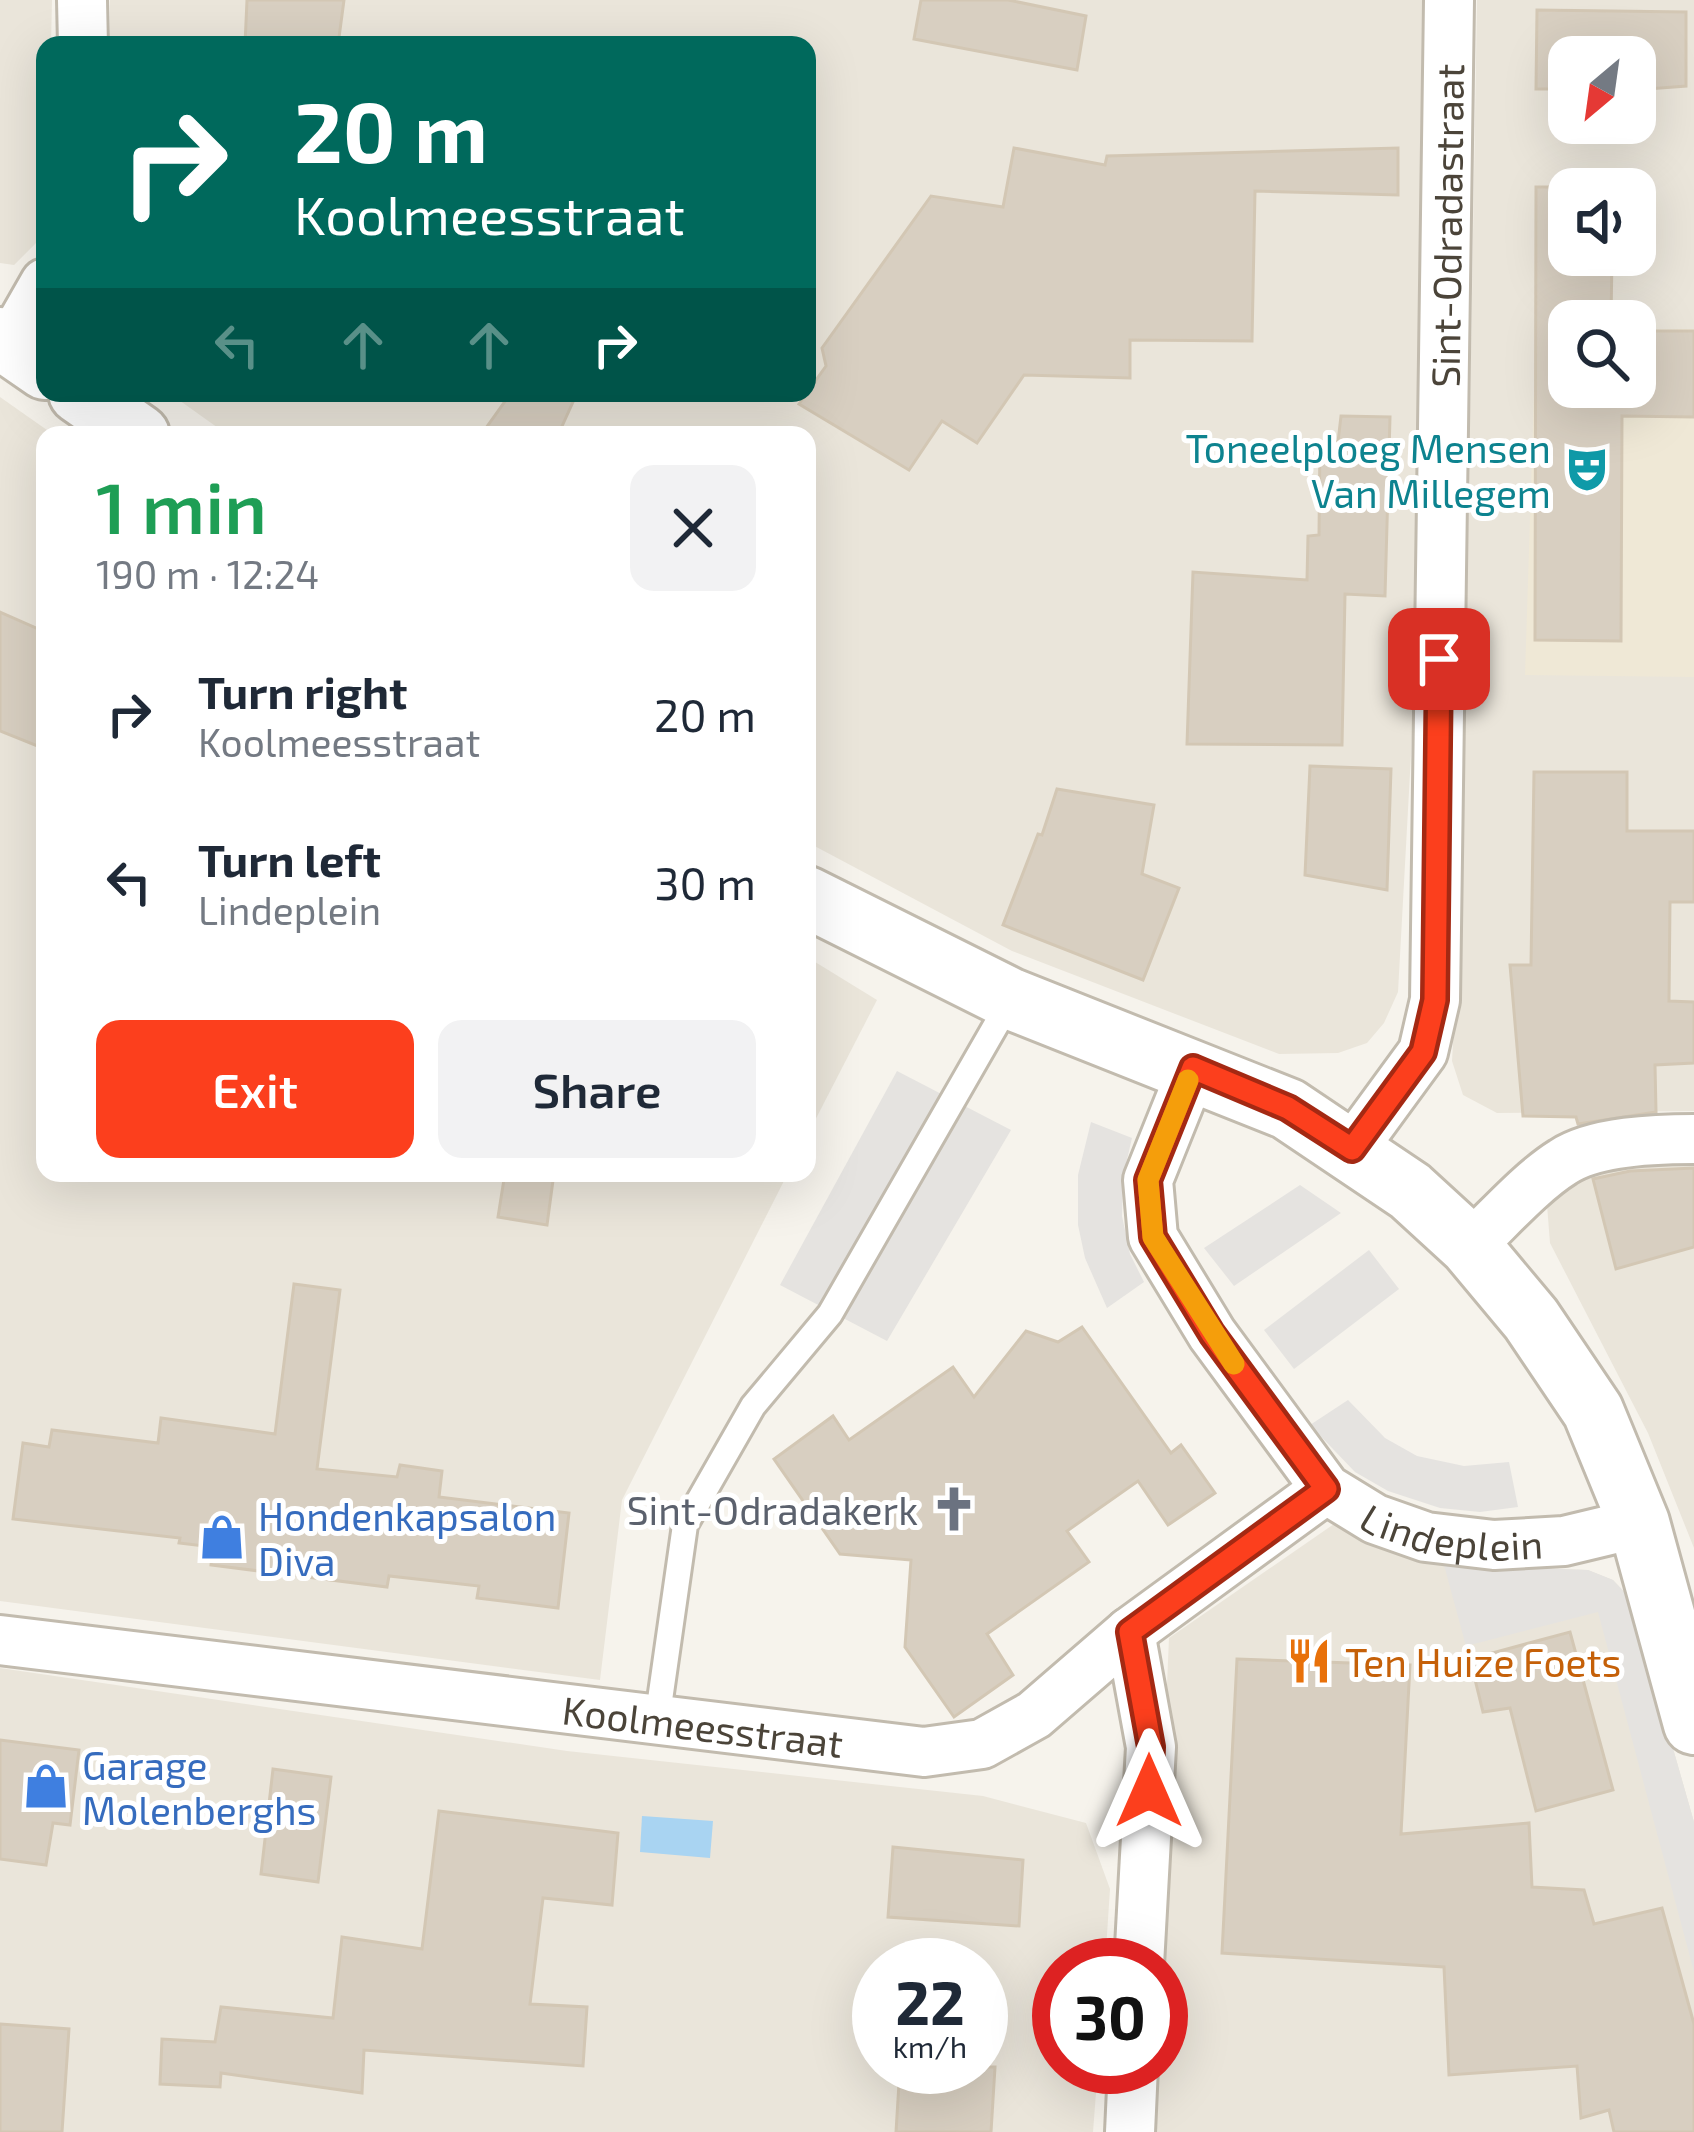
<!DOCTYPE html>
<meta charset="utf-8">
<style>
body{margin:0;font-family:"Exo 2",sans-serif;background:#f2f2f3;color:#1f2937;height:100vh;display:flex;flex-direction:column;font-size:45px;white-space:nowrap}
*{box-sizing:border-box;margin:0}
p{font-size:39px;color:#747a83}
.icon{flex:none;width:66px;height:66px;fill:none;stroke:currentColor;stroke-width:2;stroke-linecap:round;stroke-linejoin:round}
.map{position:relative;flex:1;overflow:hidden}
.side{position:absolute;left:36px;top:426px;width:780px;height:756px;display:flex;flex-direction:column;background:#fff;border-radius:24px;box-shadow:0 12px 48px #0002}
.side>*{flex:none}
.guide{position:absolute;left:36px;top:36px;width:780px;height:366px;border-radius:24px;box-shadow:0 12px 48px #0002;background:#00695c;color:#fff;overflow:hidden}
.needle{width:78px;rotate:209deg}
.fabs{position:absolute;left:1548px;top:36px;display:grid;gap:24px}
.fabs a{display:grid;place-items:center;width:108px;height:108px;border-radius:24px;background:#fff;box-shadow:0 12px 48px #0002;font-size:60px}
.speed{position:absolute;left:852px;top:1938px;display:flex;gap:24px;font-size:60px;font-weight:700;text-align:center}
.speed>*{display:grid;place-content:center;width:156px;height:156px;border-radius:50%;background:#fff;box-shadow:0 12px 48px #0002;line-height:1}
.speed small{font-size:30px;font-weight:400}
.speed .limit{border:18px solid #d22;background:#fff;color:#111}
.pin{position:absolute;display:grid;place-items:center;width:102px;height:102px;color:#fff;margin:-51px;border-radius:24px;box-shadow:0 6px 18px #0006}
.me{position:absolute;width:132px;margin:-66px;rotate:0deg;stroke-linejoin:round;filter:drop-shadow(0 0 9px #0008)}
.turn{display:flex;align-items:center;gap:42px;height:252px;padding:0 60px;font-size:54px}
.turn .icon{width:156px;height:156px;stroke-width:2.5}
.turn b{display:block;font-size:84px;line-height:102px}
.lanes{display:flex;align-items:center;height:114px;padding:0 60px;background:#0003;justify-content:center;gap:60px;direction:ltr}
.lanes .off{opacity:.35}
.round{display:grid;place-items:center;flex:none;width:126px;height:126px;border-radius:24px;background:#f2f2f3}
.overview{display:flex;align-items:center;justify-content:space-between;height:204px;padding:0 60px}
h1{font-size:72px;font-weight:600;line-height:90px;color:#1e9e55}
.primary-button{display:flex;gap:24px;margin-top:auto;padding:24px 60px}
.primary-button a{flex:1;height:138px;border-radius:24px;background:#fc3f1d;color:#fff;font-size:48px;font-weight:600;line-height:138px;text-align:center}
.primary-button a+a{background:#f2f2f3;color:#1f2937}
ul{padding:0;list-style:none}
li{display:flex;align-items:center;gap:36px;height:168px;padding:0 60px}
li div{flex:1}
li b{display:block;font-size:45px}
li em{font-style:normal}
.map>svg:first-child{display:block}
.residential{fill:#eae5da;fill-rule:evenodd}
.education{fill:#efe8d6}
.parking{fill:#e5e3e0}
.water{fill:#a9d4f2}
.building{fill:#d8cfc1;stroke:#d3c7b4;stroke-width:3}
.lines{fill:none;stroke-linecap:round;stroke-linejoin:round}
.service-casing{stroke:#c2bbae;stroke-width:30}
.minor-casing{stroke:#c2bbae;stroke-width:54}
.tertiary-casing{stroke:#c2bbae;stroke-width:66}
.service{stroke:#fff;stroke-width:24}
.minor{stroke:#fff;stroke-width:48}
.tertiary{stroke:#fff;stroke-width:60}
.route-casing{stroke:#a42913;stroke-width:30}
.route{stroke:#fc3f1d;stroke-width:21}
.slow{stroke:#f59e0b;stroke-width:21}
.labels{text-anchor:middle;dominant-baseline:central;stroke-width:10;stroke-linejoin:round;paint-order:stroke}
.street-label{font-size:39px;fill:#4b4439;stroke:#fff}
.culture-label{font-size:39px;fill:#0d838f;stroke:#fff;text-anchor:end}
.worship-label{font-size:39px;fill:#5b616d;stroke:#fff;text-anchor:end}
.shop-label{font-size:39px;fill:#366cbe;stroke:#fff;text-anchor:start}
.food-label{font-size:39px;fill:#c56008;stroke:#fff;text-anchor:start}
</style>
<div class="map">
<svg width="1694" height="2132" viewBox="0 0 1694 2132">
<rect width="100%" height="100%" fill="#f6f3ec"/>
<g class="residential">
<path d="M0,0H52L51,45H45V202L36,243L14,265L0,263Z"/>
<path d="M110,0H1422L1416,664L1398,992L1384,1023L1367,1043L1338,1053L1279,1054L1012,951L807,842V435H228L169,393H807V45H110Z"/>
<path d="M1477,0H1694V1111L1497,1113L1463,1095L1452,1061L1462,885ZM1569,57H1635V123H1569ZM1569,189H1635V255H1569ZM1569,321H1635V387H1569Z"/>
<path d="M0,397L54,435H45V1173H788L622,1500L600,1680L0,1601Z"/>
<path d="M807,957L877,1000L807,1136Z"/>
<path d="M1694,1154V1548L1648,1433L1550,1243L1547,1205L1577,1168Z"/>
<path d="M1334,1524L1381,1548L1452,1565L1588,1570L1613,1580L1630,1598L1694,1822V2132H1147L1150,2067H1161V1965H1155L1169,1638Z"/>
<path d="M0,1668L567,1751L983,1796L1086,1823L1110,1889L1105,1965H1059V2067H1098L1093,2132H0ZM879,1965H981V2067H879Z"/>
</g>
<path class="education" d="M1694,329V677L1525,675L1536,330L1569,387H1635V330Z"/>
<g class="parking">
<path d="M897,1071L1011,1130L887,1341L780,1285Z"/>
<path d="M1091,1122L1132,1138L1123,1177L1122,1216L1130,1254L1144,1282L1107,1308L1085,1258L1078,1225V1175Z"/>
<path d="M1300,1185L1341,1213L1234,1286L1204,1248Z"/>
<path d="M1369,1250L1399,1289L1294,1369L1264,1330Z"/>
<path d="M1348,1400L1385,1438L1417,1456L1464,1466L1509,1462L1518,1507L1480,1512L1440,1508L1388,1491L1355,1472L1310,1425Z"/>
<path d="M1444,1565L1588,1570L1613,1580L1630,1598L1694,1822V1972L1598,1612L1466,1646Z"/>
</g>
<path class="water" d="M642,1816L713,1821L710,1858L640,1852Z"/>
<g class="building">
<path d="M247,0H344L338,45H245Z"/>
<path d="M921,0H1008L1086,16L1077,70L914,39Z"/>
<path d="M1537,10L1686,12V86L1635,90V57H1569V89H1536Z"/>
<path d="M1014,148L1105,165L1107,156L1398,148V195L1255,191L1252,341L1130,340V378L1024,375L977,443L942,421L909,470L799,404L826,366L822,348L931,196L1003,207Z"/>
<path d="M1536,187H1613L1569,189V255H1612L1611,321H1569V387H1635V331H1694V417L1622,416L1621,641L1535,640Z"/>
<path d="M511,393H577L558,435H481Z"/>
<path d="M1341,416L1390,417L1385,596L1345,594L1342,745L1187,744L1193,572L1307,580L1308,536L1319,535L1320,441L1338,442Z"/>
<path d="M0,612L45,632V749L0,731Z"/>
<path d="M1310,766L1391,769L1387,890L1305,875Z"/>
<path d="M1534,772H1627V831H1694V902H1670L1669,1001L1694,1002V1063L1655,1065L1656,1112L1578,1124L1576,1117L1523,1116L1510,965H1531Z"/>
<path d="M1057,789L1154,805L1142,874L1179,888L1143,980L1003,925L1038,834L1042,835Z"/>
<path d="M1694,1168V1247L1616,1269L1593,1179L1630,1171Z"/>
<path d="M505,1173H554L547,1225L498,1217Z"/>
<path d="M294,1284L340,1290L317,1469L397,1477L400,1465L442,1471L439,1497L569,1513L558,1608L477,1598L479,1586L389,1576L387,1587L211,1565L213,1547L179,1543L180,1538L13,1519L23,1443L49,1447L52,1430L158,1443L161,1418L275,1434Z"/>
<path d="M1082,1327L1171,1453L1181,1445L1215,1493L1168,1525L1138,1481L1067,1531L1089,1562L987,1634L1013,1675L954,1717L905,1647L911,1560L840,1554L774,1459L833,1416L849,1440L953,1367L974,1397L1026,1331L1058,1342Z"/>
<path d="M1570,1632L1613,1790L1536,1811L1510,1708L1483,1712L1470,1659Z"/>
<path d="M1237,1659L1410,1665L1401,1834L1529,1823L1532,1887L1584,1890L1594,1924L1662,1908L1694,2024V2132H1614L1609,2110L1581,2118L1577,2066L1449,2075L1444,1967L1222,1953Z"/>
<path d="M0,1740L79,1750L70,1825L53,1823L46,1865L0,1859Z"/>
<path d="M273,1769L331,1777L318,1882L261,1874Z"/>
<path d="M439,1811L618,1833L612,1905L543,1898L530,2004L587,2007L583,2066L364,2050L362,2093L221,2073L220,2087L160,2084L162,2039L215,2042L221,2007L333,2018L342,1937L422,1949Z"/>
<path d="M893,1847L1023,1860L1019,1926L888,1917Z"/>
<path d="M0,2024L69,2029L62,2132H0Z"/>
<path d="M900,2067H995L991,2132H896Z"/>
</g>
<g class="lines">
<g class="service-casing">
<path id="service" d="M657,1721L685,1525L753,1406L830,1314L1011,999"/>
</g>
<g class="minor-casing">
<g id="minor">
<path d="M82,0L83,45"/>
<path d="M10,344L45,283"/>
<path id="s1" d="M1193,1068L1148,1180L1153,1237L1212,1334L1326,1489L1375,1519L1426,1537L1494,1545L1564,1541L1639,1523"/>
<path id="s2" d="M1352,1149L1423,1052L1435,1000L1449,0"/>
<path d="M1470,1246C1498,1220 1531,1182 1563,1162C1595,1141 1657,1139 1694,1139"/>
<path d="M1130,1632L1151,1747L1139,1965"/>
<path id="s3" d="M0,1640L924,1752L982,1744L1034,1715L1130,1632L1326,1489"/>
<path d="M1130,2132L1133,2067"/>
</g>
</g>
<g class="tertiary-casing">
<g id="tertiary">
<path d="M0,338L45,369"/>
<path d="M79,393L139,435"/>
<path d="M807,897L1011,999L1288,1109L1410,1191L1470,1246L1531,1319L1593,1411L1639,1523L1694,1724"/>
</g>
</g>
<use href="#service" class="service"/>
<use href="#minor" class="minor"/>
<use href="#tertiary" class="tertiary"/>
</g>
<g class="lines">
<g class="route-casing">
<path id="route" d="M1149,1791L1151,1747L1130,1632L1326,1489L1212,1334L1153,1237L1148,1180L1193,1068L1288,1108L1352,1149L1423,1052L1435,1000L1439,659"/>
</g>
<use href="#route" class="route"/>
<path class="slow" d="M1188,1080L1148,1180L1153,1237L1234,1364"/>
</g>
<defs>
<g id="theatre-bare" transform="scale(3.6)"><path d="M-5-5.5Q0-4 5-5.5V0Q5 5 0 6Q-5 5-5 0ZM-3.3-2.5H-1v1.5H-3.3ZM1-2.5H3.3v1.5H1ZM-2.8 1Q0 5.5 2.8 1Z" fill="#0f9aa8" stroke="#fff" stroke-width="2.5" paint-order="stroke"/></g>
<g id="church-bare" transform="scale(3.6)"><path d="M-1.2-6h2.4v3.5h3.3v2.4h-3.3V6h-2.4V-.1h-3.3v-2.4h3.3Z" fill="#6b7280" stroke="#fff" stroke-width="2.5" paint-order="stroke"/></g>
<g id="shop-bare" transform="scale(3.6)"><path d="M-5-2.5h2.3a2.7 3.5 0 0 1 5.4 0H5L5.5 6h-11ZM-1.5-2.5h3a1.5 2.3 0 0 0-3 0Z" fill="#3f7fe0" stroke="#fff" stroke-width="2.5" paint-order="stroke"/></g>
<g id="restaurant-bare" transform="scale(3.6)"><path d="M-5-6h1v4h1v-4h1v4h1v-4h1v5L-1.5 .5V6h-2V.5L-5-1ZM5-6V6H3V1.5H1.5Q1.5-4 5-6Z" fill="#e8710a" stroke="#fff" stroke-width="2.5" paint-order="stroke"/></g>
</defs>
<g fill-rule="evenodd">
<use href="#theatre-bare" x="1587" y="469"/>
<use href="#church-bare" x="954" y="1509"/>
<use href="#shop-bare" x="222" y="1537"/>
<use href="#restaurant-bare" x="1309" y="1661"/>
<use href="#shop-bare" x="46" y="1786"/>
</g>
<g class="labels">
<g class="street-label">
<text stroke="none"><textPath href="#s2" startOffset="948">Sint-Odradastraat</textPath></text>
<text stroke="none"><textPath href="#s1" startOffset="621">Lindeplein</textPath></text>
<text stroke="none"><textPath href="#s3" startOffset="708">Koolmeesstraat</textPath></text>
</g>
<g class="culture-label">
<text x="1551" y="447">Toneelploeg Mensen<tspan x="1551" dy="45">Van Millegem</tspan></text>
</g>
<g class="worship-label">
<text x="918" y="1509">Sint-Odradakerk</text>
</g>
<g class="shop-label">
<text x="258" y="1515">Hondenkapsalon<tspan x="258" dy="45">Diva</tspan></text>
<text x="82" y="1764">Garage<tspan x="82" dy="45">Molenberghs</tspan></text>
</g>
<g class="food-label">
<text x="1345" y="1661">Ten Huize Foets</text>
</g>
</g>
</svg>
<div class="fabs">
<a><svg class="needle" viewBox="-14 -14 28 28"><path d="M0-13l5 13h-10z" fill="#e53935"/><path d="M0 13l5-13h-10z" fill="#747a83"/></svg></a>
<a><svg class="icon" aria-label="sound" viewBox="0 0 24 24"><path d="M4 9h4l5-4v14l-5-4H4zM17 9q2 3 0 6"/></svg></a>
<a><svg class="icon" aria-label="search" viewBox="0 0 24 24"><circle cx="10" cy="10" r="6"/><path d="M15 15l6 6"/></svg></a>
</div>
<div class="speed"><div>22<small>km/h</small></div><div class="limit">30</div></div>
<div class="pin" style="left:1439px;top:659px;background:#d93025"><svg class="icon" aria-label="arrive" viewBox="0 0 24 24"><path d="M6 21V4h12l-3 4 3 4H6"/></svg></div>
<svg class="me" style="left:1149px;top:1791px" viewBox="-20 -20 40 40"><path d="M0-17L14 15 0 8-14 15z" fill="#fc3f1d" stroke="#fff" stroke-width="4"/></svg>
<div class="guide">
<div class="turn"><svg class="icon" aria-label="right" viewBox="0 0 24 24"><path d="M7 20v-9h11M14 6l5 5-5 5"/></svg><div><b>20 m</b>Koolmeesstraat</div></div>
<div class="lanes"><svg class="icon off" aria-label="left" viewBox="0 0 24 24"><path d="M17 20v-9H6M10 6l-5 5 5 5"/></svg><svg class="icon off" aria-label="ahead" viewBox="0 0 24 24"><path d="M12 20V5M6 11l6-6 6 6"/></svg><svg class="icon off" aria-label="ahead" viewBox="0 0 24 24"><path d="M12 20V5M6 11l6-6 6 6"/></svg><svg class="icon" aria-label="right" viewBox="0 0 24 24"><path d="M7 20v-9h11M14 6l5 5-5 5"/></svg></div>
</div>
<section class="side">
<div class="overview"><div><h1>1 min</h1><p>190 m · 12:24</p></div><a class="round"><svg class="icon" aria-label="close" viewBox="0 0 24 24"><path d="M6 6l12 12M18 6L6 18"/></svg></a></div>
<ul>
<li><svg class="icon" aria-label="right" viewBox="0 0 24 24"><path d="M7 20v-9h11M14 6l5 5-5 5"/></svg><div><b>Turn right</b><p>Koolmeesstraat</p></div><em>20 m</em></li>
<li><svg class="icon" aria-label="left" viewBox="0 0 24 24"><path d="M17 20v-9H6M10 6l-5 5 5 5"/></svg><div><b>Turn left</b><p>Lindeplein</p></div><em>30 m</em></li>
</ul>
<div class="primary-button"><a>Exit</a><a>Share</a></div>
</section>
</div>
